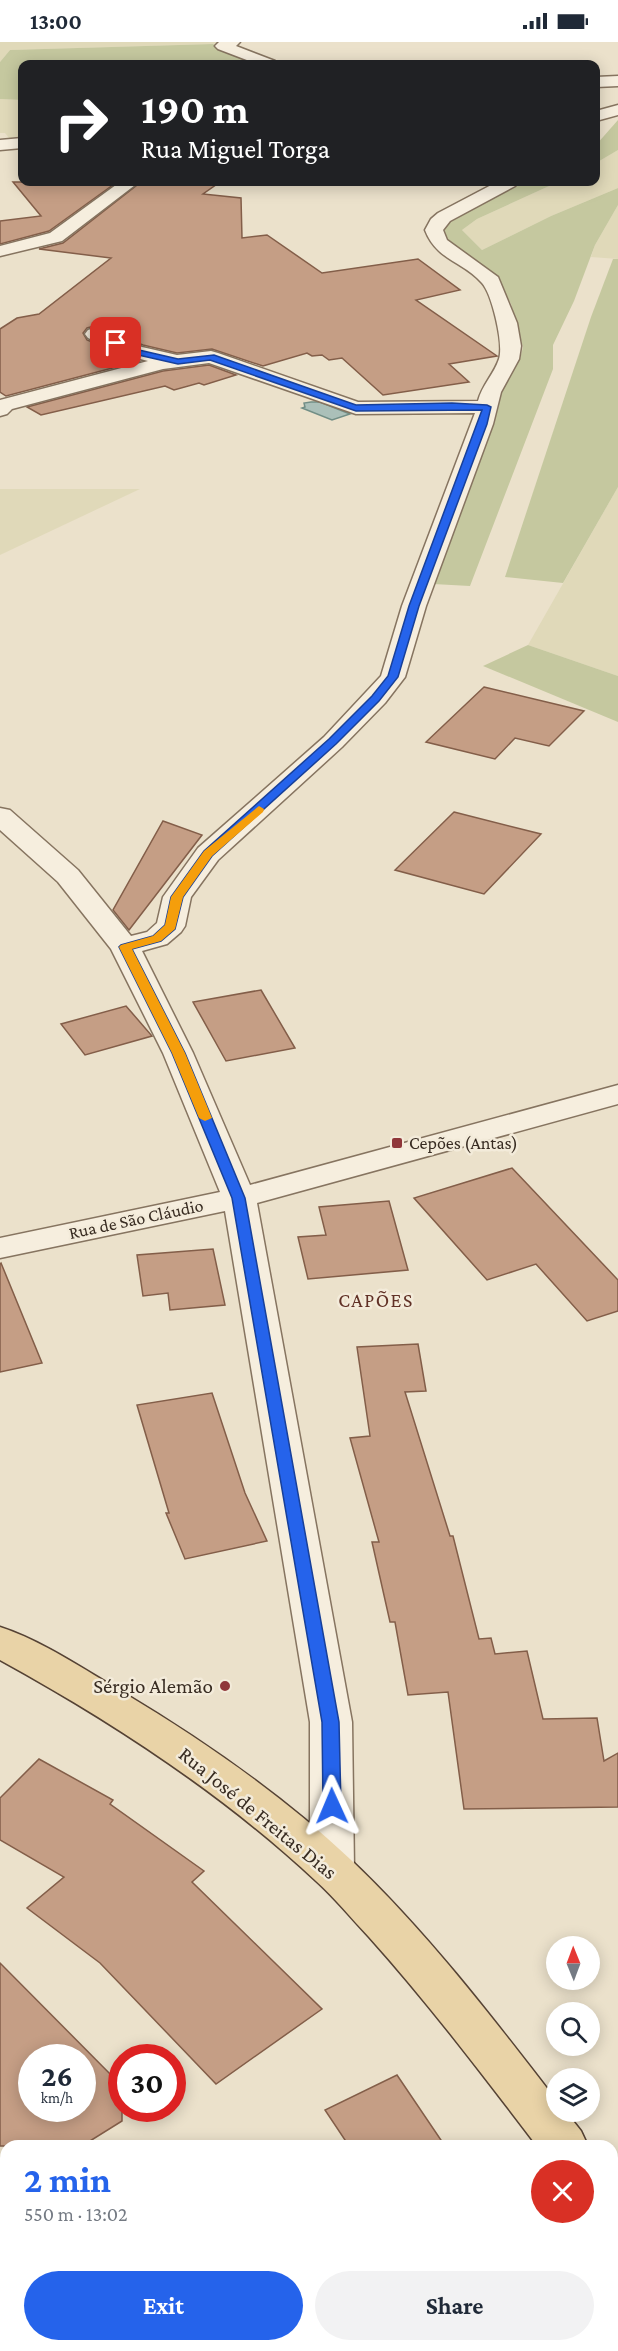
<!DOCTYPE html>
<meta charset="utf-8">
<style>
body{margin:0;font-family:"Crimson Pro",serif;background:#f2f2f3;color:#1f2937;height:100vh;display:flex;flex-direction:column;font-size:22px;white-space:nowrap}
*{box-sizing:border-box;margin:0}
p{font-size:20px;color:#747a83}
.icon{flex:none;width:33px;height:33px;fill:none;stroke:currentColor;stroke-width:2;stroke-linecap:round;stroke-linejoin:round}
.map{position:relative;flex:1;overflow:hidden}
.side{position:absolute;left:0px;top:2098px;width:618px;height:212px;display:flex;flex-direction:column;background:#fff;border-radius:18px 18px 0 0;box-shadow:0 3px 15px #0003}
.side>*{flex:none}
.top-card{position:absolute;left:18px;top:18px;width:582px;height:126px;border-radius:12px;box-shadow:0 3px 15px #0003;background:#202124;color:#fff;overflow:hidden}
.needle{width:39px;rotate:359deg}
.controls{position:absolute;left:546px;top:1894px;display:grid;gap:12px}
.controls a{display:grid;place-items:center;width:54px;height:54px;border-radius:50%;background:#fff;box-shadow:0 3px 15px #0003;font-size:30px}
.speed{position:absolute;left:18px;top:2002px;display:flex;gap:12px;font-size:30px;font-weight:700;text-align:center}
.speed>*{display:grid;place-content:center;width:78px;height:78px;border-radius:50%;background:#fff;box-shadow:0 3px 15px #0003;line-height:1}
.speed small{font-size:15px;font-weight:400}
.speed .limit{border:9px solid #d22;background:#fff;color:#111}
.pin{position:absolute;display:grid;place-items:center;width:51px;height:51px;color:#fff;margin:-26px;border-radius:12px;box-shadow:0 3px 9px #0006}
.me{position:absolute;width:66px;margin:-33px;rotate:359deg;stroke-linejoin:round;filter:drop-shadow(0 0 4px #0008)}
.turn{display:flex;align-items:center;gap:21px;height:126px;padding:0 24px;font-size:27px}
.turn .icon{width:78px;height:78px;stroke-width:2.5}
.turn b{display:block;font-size:42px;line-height:51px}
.round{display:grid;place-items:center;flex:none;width:63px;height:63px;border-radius:32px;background:#f2f2f3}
.summary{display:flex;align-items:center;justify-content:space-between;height:102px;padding:0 24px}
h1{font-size:36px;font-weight:700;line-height:45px;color:#2563eb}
.cta{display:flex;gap:12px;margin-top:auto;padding:12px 24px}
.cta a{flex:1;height:69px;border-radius:36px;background:#2563eb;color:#fff;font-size:24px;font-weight:700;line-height:69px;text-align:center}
.cta a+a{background:#f2f2f3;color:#1f2937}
.status{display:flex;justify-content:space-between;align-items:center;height:42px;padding:0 30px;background:#fff;direction:ltr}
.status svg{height:16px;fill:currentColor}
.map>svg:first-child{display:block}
.farmland{fill:#e0d9b9}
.green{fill:#c5c89f}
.water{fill:#abc0b9;stroke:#728e86;stroke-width:1.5}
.building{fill:#c59e85;stroke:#835e49;stroke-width:1.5;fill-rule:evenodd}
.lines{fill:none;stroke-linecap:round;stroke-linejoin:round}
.minor-casing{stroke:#867460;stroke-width:3}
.major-casing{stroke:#554234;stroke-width:3}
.minor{fill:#f6eede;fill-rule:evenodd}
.major{fill:#e9d3a7;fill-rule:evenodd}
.route{fill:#2563eb;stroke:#184099;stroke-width:1.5}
.slow{fill:#f59e0b}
.poi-dot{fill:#8f3639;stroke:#f3ebda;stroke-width:2}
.labels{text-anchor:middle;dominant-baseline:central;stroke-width:5;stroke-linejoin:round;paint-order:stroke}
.poi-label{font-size:18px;fill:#382c22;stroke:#f3ebda;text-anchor:start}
.street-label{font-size:18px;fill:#382c22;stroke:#f3ebda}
.neighbourhood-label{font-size:20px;letter-spacing:1.5px;fill:#613126;stroke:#f3ebda}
.near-poi-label{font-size:21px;fill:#382c22;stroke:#f3ebda;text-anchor:end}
.near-street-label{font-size:21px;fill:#382c22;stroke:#f3ebda}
</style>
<div class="status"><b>13:00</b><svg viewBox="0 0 49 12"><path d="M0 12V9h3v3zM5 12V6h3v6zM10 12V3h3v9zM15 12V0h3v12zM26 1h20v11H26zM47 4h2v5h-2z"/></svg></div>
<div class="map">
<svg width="618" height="2309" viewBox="0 0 618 2309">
<rect width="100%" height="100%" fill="#ebe1cb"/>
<g class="farmland">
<path d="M0,0H221L213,2L10,8L0,20Z"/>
<path d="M0,57L22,58V95L9,96L5,91H0Z"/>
<path d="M618,108V146L551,174L482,208L462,188L477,177L558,140H596V121Z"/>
<path d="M618,163V217L591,215L595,203Z"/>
<path d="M618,445V634L528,603Z"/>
<path d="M0,447H140L0,513Z"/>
</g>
<g class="green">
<path d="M213,2L259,22H22V58L0,57V20L10,8Z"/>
<path d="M618,78V108L596,121V103Z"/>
<path d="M522,140H558L477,177L462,188L482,208L551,174L618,146V163L595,203L574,259L553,303V327L470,544L433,542L502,349L520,317L523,305L511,262L499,238L446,201L441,189L446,180Z"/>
<path d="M613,217H618V445L563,541L505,535L591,275Z"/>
<path d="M528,603L618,634V680L483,624Z"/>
</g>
<path class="water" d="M311,360H320L350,372L332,378L302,366L305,365L304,361Z"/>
<g class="building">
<path d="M13,140H117L49,189L0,202V179L41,174Z"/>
<path d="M141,140H220L203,152L241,156L242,196L267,193L322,231L418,217L460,248L416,258L497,314L449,322L469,340L383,353L342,316L329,318L322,313L312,314L307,311L263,324L212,307L177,311L143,303L94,284L87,286L83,291L87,298L139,319L6,354L0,350V287L17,276L39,272L111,216L39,207L63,201Z"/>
<path d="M209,323L236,333L204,343L199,341L174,348L165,344L41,373L27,365L163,329Z"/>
<path d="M484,645L584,669L549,704L515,696L495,717L426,700Z"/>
<path d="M454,770L541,792L484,852L395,828Z"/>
<path d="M163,779L202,793L129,888L113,868Z"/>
<path d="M261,948L295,1006L226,1019L193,960Z"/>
<path d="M126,964L152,994L85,1013L61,982Z"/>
<path d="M512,1126L618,1238V1269L587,1279L536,1222L487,1238L414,1156Z"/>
<path d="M389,1159L408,1228L308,1237L298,1195L326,1193L319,1165Z"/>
<path d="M213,1207L225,1263L170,1268L168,1251L143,1254L137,1213Z"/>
<path d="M1,1221L42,1321L0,1330V1222Z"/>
<path d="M418,1302L426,1349L405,1350L450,1494H453L479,1597L491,1596L495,1612L527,1609L543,1677L597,1676L604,1719L618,1711V1765L464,1767L448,1650L408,1653L395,1580H390L372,1500H379L350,1396L370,1394L357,1305Z"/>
<path d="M212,1351L245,1451L267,1499L185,1517L166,1471H169L137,1363Z"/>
<path d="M39,1717L113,1758L110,1762L204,1829L192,1840L322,1967L216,2042L100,1921L27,1866L64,1835L0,1798V1756Z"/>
<path d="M0,1921L122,2044V2079L82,2104H0ZM32,2016H82V2067H32Z"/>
<path d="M397,2033L445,2104H349L325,2068Z"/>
</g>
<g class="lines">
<g class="minor-casing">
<g id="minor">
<path d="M219,0H240L236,4L275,19L278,22H257L218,7L215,4Z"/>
<path d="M618,34V44L596,45V35Z"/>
<path d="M618,63V73L596,79V69Z"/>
<path d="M22,96V106L0,108V98Z"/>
<path d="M120,140H139L62,199L0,214V204L50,191Z"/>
<path d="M497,140H518L515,144L450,179L443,188L447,198L498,235L517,281L521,304L519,317L501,350L493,382L426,564L405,635L385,661L342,705L218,818L191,855L185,884L181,890L167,902L142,909L193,1011L250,1143L618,1043V1062L257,1161L352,1680L354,1827L347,1839L332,1844L317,1839L310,1827V1680L225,1169L0,1216V1196L220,1150L163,1011L111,907L58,840L0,788V766L10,768L78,828L131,894L147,890L157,881L163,855L198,806L324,695L381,634L402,564L475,371L356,372L209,321L163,327L12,367L7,372L0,374V358L148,319L129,314L88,296L85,292L88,288L95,286L142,305L177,313L211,309L218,311L358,360L478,359C482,343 494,332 499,317C504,302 492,252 482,241C463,219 437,219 425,188L431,177L438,171Z"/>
</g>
</g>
<g class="major-casing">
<g id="major">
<path d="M0,1585C43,1599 85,1628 124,1651C204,1699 282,1753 350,1817C426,1889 492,1975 556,2058V2070H566L581,2089L588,2104H537C483,2033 429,1962 369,1895C351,1876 335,1856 316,1839C222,1751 113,1680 0,1618Z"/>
<path d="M612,2146L618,2149V2198L612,2196Z"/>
</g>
</g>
<use href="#minor" class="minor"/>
<use href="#major" class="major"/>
</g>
<path class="route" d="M116,299L139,308L178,317L214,313L356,363L452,361L487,363L491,365L487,382L419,564L398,635L379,659L336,702L212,814L183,855L175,887L161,899L132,907L185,1011L245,1156L339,1680L341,1764L338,1769L332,1771L326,1769L323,1764L322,1680L232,1156L172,1011L119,905L121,903L153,894L165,883L171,855L204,809L329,697L372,654L388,634L409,564L482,368L356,369L210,318L178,322L134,312L113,303L112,301Z"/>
<path class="slow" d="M259,764L264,767L263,770L212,814L183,855L175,887L161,899L132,907L185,1011L212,1076L205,1079L199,1076L172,1011L119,905L121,903L153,894L165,883L171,855L204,809Z"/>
<g class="poi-dot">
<rect x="391" y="1095" width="12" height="12" rx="3"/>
<circle cx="225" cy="1644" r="6"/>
</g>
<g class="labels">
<g class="poi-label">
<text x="409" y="1101">Cepões (Antas)</text>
</g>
<g class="street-label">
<text transform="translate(136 1177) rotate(-12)">Rua de São Cláudio</text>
</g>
<g class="neighbourhood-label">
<text x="376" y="1258">CAPÕES</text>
</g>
<g class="near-poi-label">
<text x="213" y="1644">Sérgio Alemão</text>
</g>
<g class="near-street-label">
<text transform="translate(258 1771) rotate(39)">Rua José de Freitas Dias</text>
</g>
</g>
</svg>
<div class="controls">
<a><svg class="needle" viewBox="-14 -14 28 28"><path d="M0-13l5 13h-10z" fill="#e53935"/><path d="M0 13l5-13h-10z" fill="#747a83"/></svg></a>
<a><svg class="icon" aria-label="search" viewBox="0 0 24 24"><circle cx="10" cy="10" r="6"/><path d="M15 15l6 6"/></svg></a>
<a><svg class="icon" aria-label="layers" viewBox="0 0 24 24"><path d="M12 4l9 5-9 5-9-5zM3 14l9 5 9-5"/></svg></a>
</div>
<div class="speed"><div>26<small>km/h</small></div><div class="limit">30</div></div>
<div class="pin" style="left:116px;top:301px;background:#d93025"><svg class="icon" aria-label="arrive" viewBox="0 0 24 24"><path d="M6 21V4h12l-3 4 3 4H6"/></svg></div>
<svg class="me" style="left:332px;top:1764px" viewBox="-20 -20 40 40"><path d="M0-17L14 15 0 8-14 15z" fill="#2563eb" stroke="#fff" stroke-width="4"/></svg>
<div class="top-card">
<div class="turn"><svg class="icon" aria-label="right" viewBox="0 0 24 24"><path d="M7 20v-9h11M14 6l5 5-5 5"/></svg><div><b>190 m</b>Rua Miguel Torga</div></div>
</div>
<section class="side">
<div class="summary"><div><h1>2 min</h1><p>550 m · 13:02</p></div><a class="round" style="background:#d93025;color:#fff"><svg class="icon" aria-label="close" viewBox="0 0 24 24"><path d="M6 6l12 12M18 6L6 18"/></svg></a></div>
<div class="cta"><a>Exit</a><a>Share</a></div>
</section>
</div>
